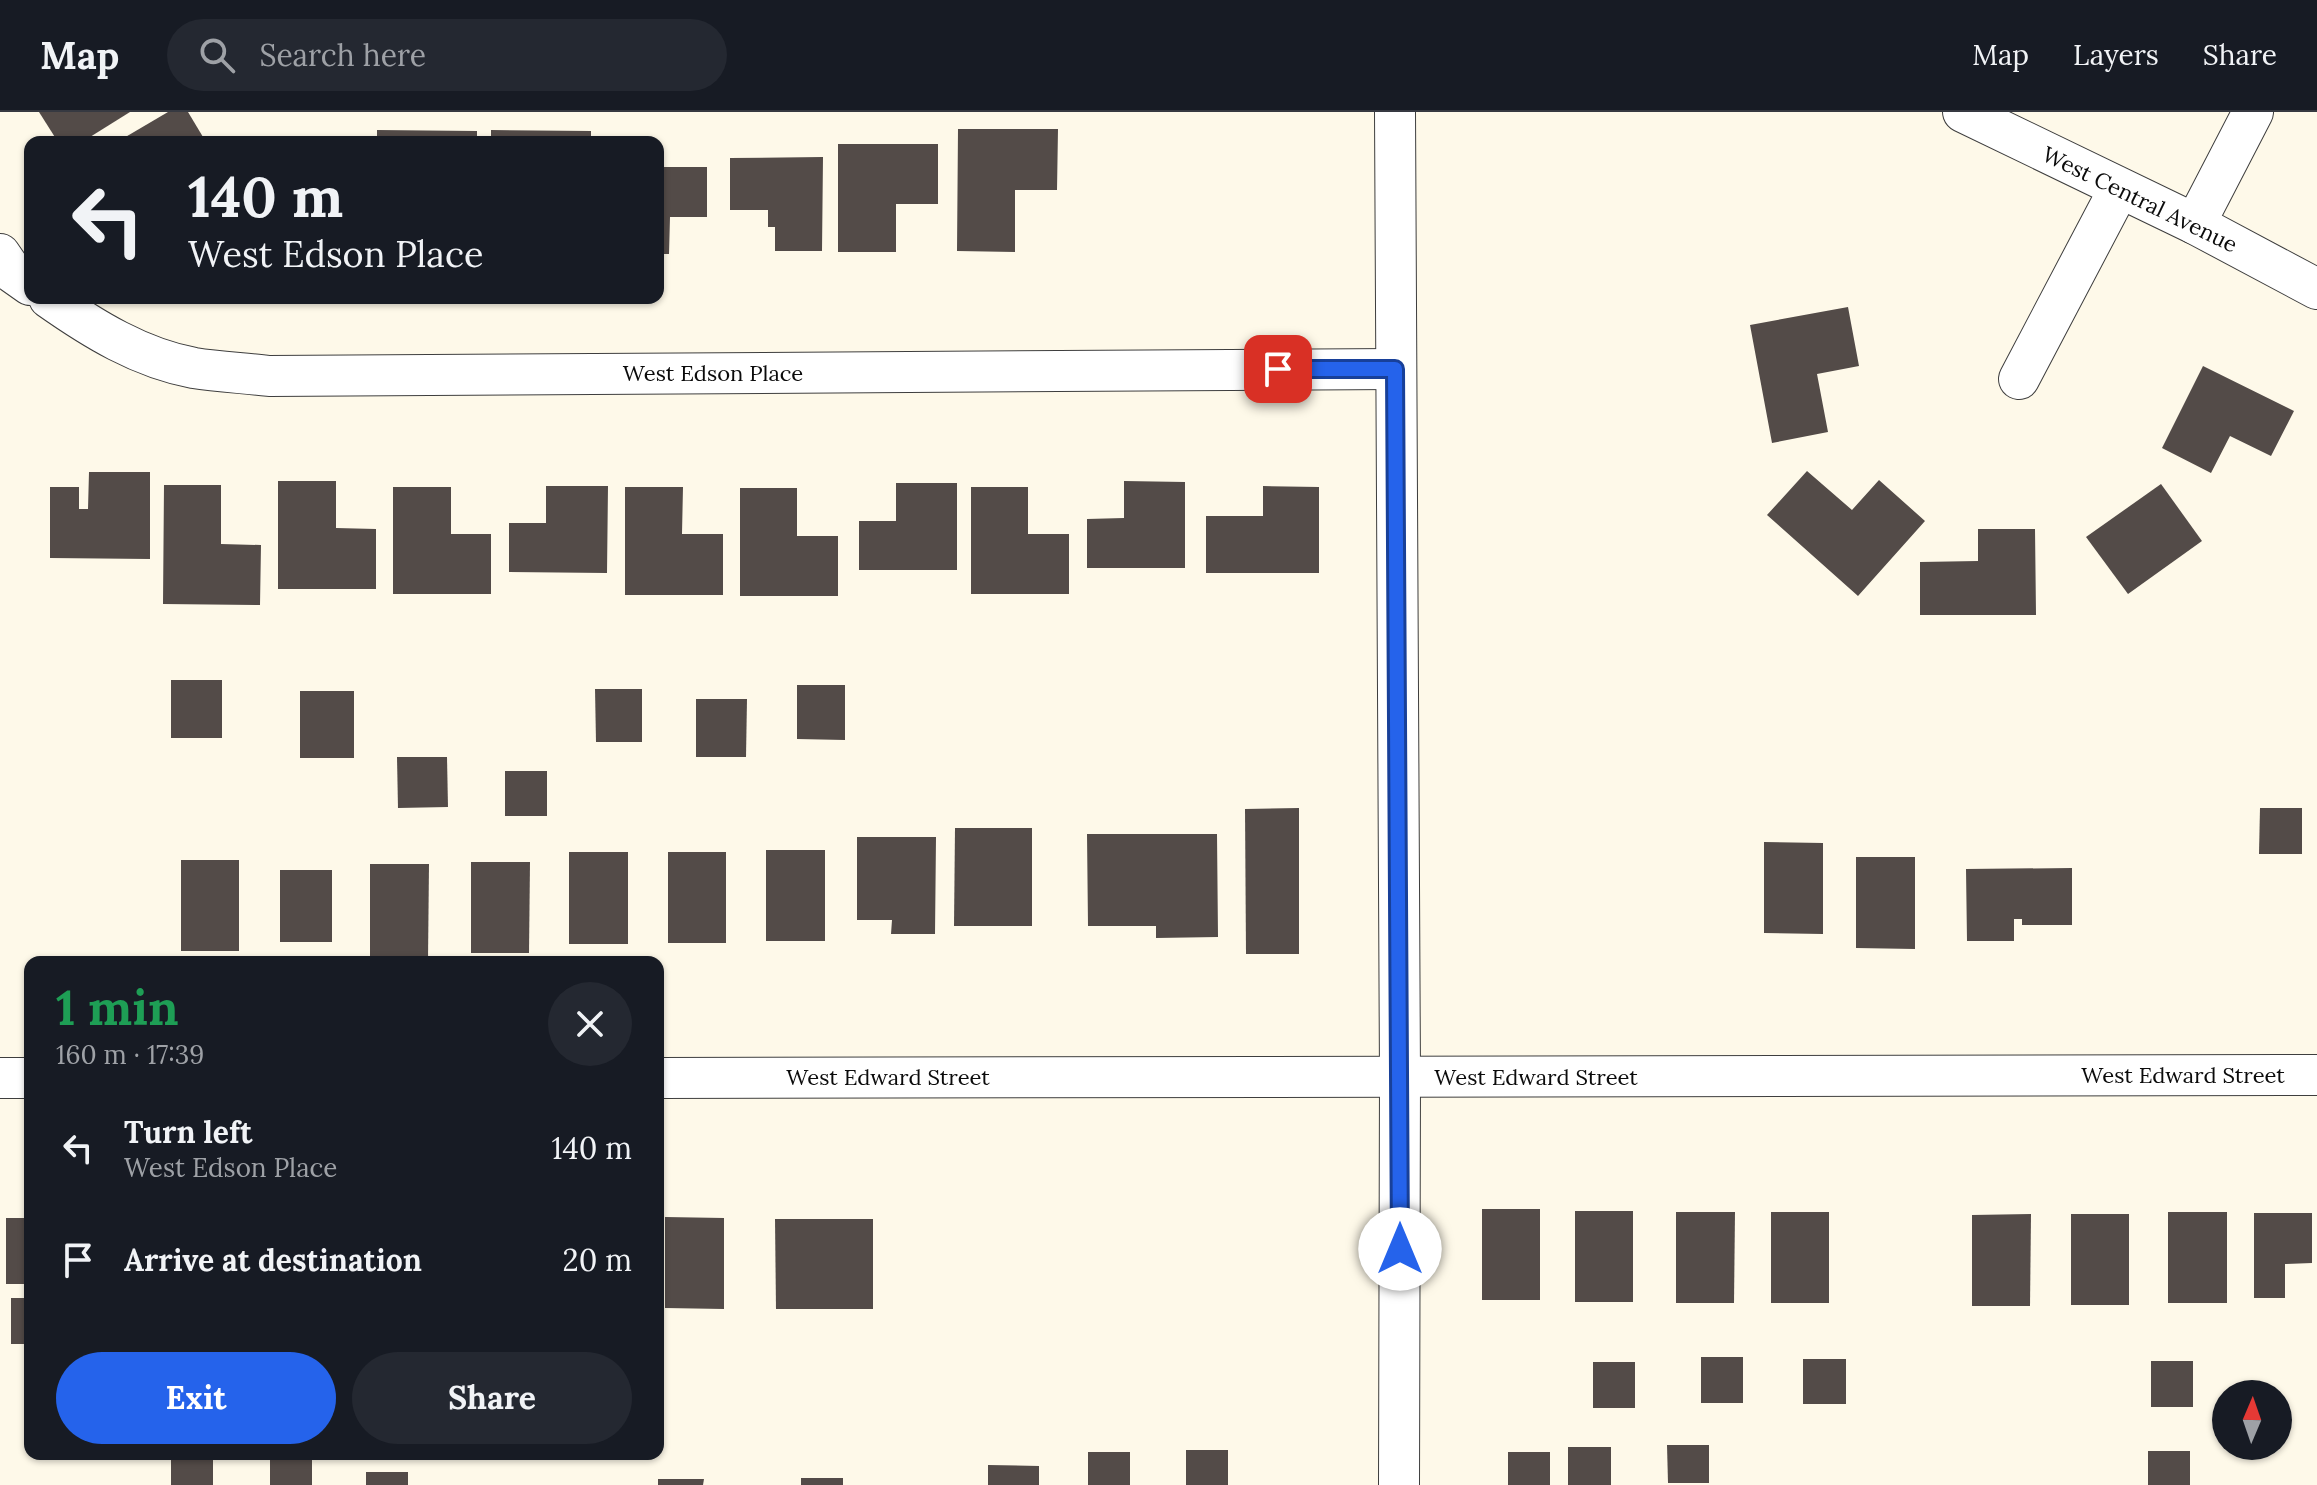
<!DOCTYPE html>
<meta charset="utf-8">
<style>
body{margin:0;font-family:Lora,serif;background:#242831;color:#f1f3f6;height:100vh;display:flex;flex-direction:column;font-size:30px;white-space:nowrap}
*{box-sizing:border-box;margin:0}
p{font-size:26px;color:#9ea1a6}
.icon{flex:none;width:44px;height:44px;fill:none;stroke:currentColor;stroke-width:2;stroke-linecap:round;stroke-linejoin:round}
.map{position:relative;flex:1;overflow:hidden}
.side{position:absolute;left:24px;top:844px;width:640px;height:504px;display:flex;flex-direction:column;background:#171b24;border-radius:16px;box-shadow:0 2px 6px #0004}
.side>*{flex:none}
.guide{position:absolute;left:24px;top:24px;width:640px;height:168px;border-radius:16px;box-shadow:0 2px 6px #0004;background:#171b24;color:#f1f3f6;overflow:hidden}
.needle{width:52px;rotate:2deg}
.tools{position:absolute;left:2212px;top:1268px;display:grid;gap:16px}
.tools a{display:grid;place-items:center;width:80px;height:80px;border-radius:50%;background:#171b24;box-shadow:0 2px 6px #0004;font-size:40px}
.pin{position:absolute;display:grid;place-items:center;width:68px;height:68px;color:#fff;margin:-34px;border-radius:16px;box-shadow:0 4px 12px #0006}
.me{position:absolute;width:88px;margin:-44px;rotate:0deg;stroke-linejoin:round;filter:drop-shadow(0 0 6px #0008)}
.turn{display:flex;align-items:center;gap:28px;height:168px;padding:0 32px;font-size:36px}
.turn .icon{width:104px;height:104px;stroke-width:2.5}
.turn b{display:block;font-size:56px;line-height:68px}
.round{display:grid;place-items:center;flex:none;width:84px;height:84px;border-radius:42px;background:#242831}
.head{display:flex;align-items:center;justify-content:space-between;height:136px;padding:0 32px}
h1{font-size:48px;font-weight:700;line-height:60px;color:#1e9e55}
.button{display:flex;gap:16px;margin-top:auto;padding:16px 32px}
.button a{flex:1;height:92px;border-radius:48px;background:#2563eb;color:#fff;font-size:32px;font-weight:700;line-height:92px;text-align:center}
.button a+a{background:#242831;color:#f1f3f6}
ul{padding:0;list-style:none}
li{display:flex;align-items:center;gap:24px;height:112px;padding:0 32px}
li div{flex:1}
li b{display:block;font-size:30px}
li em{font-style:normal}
header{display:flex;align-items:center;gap:48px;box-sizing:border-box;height:112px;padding:0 40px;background:#171b24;border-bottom:2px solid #363941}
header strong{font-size:38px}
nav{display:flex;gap:44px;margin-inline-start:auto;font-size:28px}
.search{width:560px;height:72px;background:#242831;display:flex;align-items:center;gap:20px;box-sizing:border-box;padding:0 28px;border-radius:44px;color:#9ea1a6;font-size:30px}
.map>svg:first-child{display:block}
.building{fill:#534b48}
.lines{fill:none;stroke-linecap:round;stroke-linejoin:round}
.minor-casing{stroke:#3e3e3e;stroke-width:42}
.minor{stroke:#fff;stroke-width:40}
.route-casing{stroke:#184099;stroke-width:20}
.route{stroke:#2563eb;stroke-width:14}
.labels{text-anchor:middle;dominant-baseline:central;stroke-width:8;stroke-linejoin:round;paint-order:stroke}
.street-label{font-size:22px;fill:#0b0b0b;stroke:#fff}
</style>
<header>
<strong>Map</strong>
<div class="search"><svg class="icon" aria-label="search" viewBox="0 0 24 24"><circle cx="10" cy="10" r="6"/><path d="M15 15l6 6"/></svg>Search here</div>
<nav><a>Map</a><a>Layers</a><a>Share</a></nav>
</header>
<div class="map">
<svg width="2317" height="1373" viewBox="0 0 2317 1373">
<rect width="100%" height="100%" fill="#fef9e9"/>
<g class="building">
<path d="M39,0H130L82,30H58Z"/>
<path d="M168,0H188L206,30H117Z"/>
<path d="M958,17H1058L1057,78H1015V140L957,139Z"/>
<path d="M377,18L477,19V30H377Z"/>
<path d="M491,18L591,19V30H491Z"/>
<path d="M838,32H938V92H896V140H838Z"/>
<path d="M823,45L822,139H775V115H768V98H730V46Z"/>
<path d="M658,55H707V105H670L669,142H658Z"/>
<path d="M1848,195L1859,254L1817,262L1828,320L1772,331L1750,213Z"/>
<path d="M2203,254L2294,299L2271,344L2230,324L2211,361L2162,336Z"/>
<path d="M1807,359L1852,398L1879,368L1925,409L1858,484L1767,403Z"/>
<path d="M89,360H150V447L50,446V375H79V397H88Z"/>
<path d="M278,369H336V416L376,417V477H278Z"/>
<path d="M1124,369L1185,370V456H1087V407L1124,406Z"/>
<path d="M896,371H957V458H859V409H896Z"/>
<path d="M2161,372L2202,429L2128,482L2086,425Z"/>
<path d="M164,373H221V432L261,433L260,493L163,492Z"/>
<path d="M546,374H608L607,461L509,460V411H546Z"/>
<path d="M1263,374L1319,375V461H1206V404H1263Z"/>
<path d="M393,375H451V422H491V482H393Z"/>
<path d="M625,375H683L682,422H723V483H625Z"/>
<path d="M971,375H1028V422H1069V482H971Z"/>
<path d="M740,376H797V424H838V484H740Z"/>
<path d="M1978,417H2035L2036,503H1920V450L1978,449Z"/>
<rect x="171" y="568" width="51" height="58"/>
<path d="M797,573H845V628L797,627Z"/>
<path d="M595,577H642V630H596Z"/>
<rect x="300" y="579" width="54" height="67"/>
<path d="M696,587H747L746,645H696Z"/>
<path d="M397,645H447L448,695L398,696Z"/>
<rect x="505" y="659" width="42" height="45"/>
<path d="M1299,696V842H1246L1245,697Z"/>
<path d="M2260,696H2302V742H2259Z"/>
<path d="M955,716H1032V814H954Z"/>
<path d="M1087,722H1217L1218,825L1156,826V814H1088Z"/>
<path d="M857,725H936L935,822H891L892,808H857Z"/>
<path d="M1764,730L1823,731V822L1764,821Z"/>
<rect x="766" y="738" width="59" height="91"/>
<rect x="569" y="740" width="59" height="92"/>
<rect x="668" y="740" width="58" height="91"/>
<path d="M1856,745H1915V837L1856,836Z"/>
<rect x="181" y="748" width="58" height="91"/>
<path d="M471,750H530L529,841H471Z"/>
<path d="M370,752H429L428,847H370Z"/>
<path d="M2072,756V813H2022V807H2014V829H1967L1966,757Z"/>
<rect x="280" y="758" width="52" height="72"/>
<rect x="1482" y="1097" width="58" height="91"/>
<rect x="1575" y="1099" width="58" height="91"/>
<path d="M1676,1100H1735L1734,1191H1676Z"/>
<rect x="1771" y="1100" width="58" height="91"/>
<rect x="2168" y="1100" width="59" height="91"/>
<path d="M2254,1101H2312V1151L2285,1152V1186H2254Z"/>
<path d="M2031,1102L2030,1194H1972V1103Z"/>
<rect x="2071" y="1102" width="58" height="91"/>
<path d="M665,1105L724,1106V1197L665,1196Z"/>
<rect x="6" y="1106" width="24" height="66"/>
<path d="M775,1107H873V1197H776Z"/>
<rect x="11" y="1186" width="19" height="46"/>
<rect x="1701" y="1245" width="42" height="46"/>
<rect x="1803" y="1247" width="43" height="45"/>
<rect x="2151" y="1249" width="42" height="46"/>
<rect x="1593" y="1250" width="42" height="46"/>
<path d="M1667,1333H1709V1371H1668Z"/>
<rect x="1568" y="1335" width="43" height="38"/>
<rect x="1186" y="1338" width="42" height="35"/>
<rect x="2148" y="1339" width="42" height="34"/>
<rect x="1088" y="1340" width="42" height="33"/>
<rect x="1508" y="1340" width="42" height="33"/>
<rect x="171" y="1342" width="42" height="31"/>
<rect x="270" y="1342" width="42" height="31"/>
<path d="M988,1353L1039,1354V1373H988Z"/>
<rect x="366" y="1360" width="42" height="13"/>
<rect x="801" y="1366" width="42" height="7"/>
<path d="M658,1367H704L703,1373H658Z"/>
</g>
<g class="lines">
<g class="minor-casing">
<g id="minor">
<path d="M1395,0L1400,965L1399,1373"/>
<path d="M1963,0L2195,112L2317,177"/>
<path d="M2195,112L2253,0"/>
<path d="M0,142L13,161L30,173"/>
<path d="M49,186C93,217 140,246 194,256C219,260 245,261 269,264L1395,257"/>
<path d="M2019,267L2119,77"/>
<path d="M0,966H30"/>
<path d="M658,966L2317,963"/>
</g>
</g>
<use href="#minor" class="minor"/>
</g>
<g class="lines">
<g class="route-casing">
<path id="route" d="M1278,257H1395L1400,1137"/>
</g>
<use href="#route" class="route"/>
</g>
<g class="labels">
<g class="street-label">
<text transform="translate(2140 87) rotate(26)">West Central Avenue</text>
<text x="713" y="261">West Edson Place</text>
<text x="2183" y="963">West Edward Street</text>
<text x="888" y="965">West Edward Street</text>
<text x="1536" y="965">West Edward Street</text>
</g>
</g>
</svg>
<div class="tools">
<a><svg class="needle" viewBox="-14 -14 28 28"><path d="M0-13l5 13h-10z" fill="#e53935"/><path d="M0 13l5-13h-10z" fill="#9ea1a6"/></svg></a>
</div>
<div class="pin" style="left:1278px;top:257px;background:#d93025"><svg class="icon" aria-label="arrive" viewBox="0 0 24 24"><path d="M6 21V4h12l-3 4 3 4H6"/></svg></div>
<svg class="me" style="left:1400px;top:1137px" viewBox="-20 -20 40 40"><circle r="19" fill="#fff"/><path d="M0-13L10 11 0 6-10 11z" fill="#2563eb"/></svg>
<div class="guide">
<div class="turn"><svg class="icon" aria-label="left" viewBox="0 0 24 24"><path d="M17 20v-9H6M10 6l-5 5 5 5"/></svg><div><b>140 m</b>West Edson Place</div></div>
</div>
<section class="side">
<div class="head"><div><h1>1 min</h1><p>160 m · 17:39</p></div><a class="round"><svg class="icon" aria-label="close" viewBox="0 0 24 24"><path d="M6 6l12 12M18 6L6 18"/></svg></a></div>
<ul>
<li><svg class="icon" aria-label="left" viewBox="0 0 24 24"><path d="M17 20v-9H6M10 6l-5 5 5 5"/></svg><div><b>Turn left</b><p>West Edson Place</p></div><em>140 m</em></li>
<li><svg class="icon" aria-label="arrive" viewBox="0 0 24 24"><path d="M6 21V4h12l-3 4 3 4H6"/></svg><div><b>Arrive at destination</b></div><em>20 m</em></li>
</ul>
<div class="button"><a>Exit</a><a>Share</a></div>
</section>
</div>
